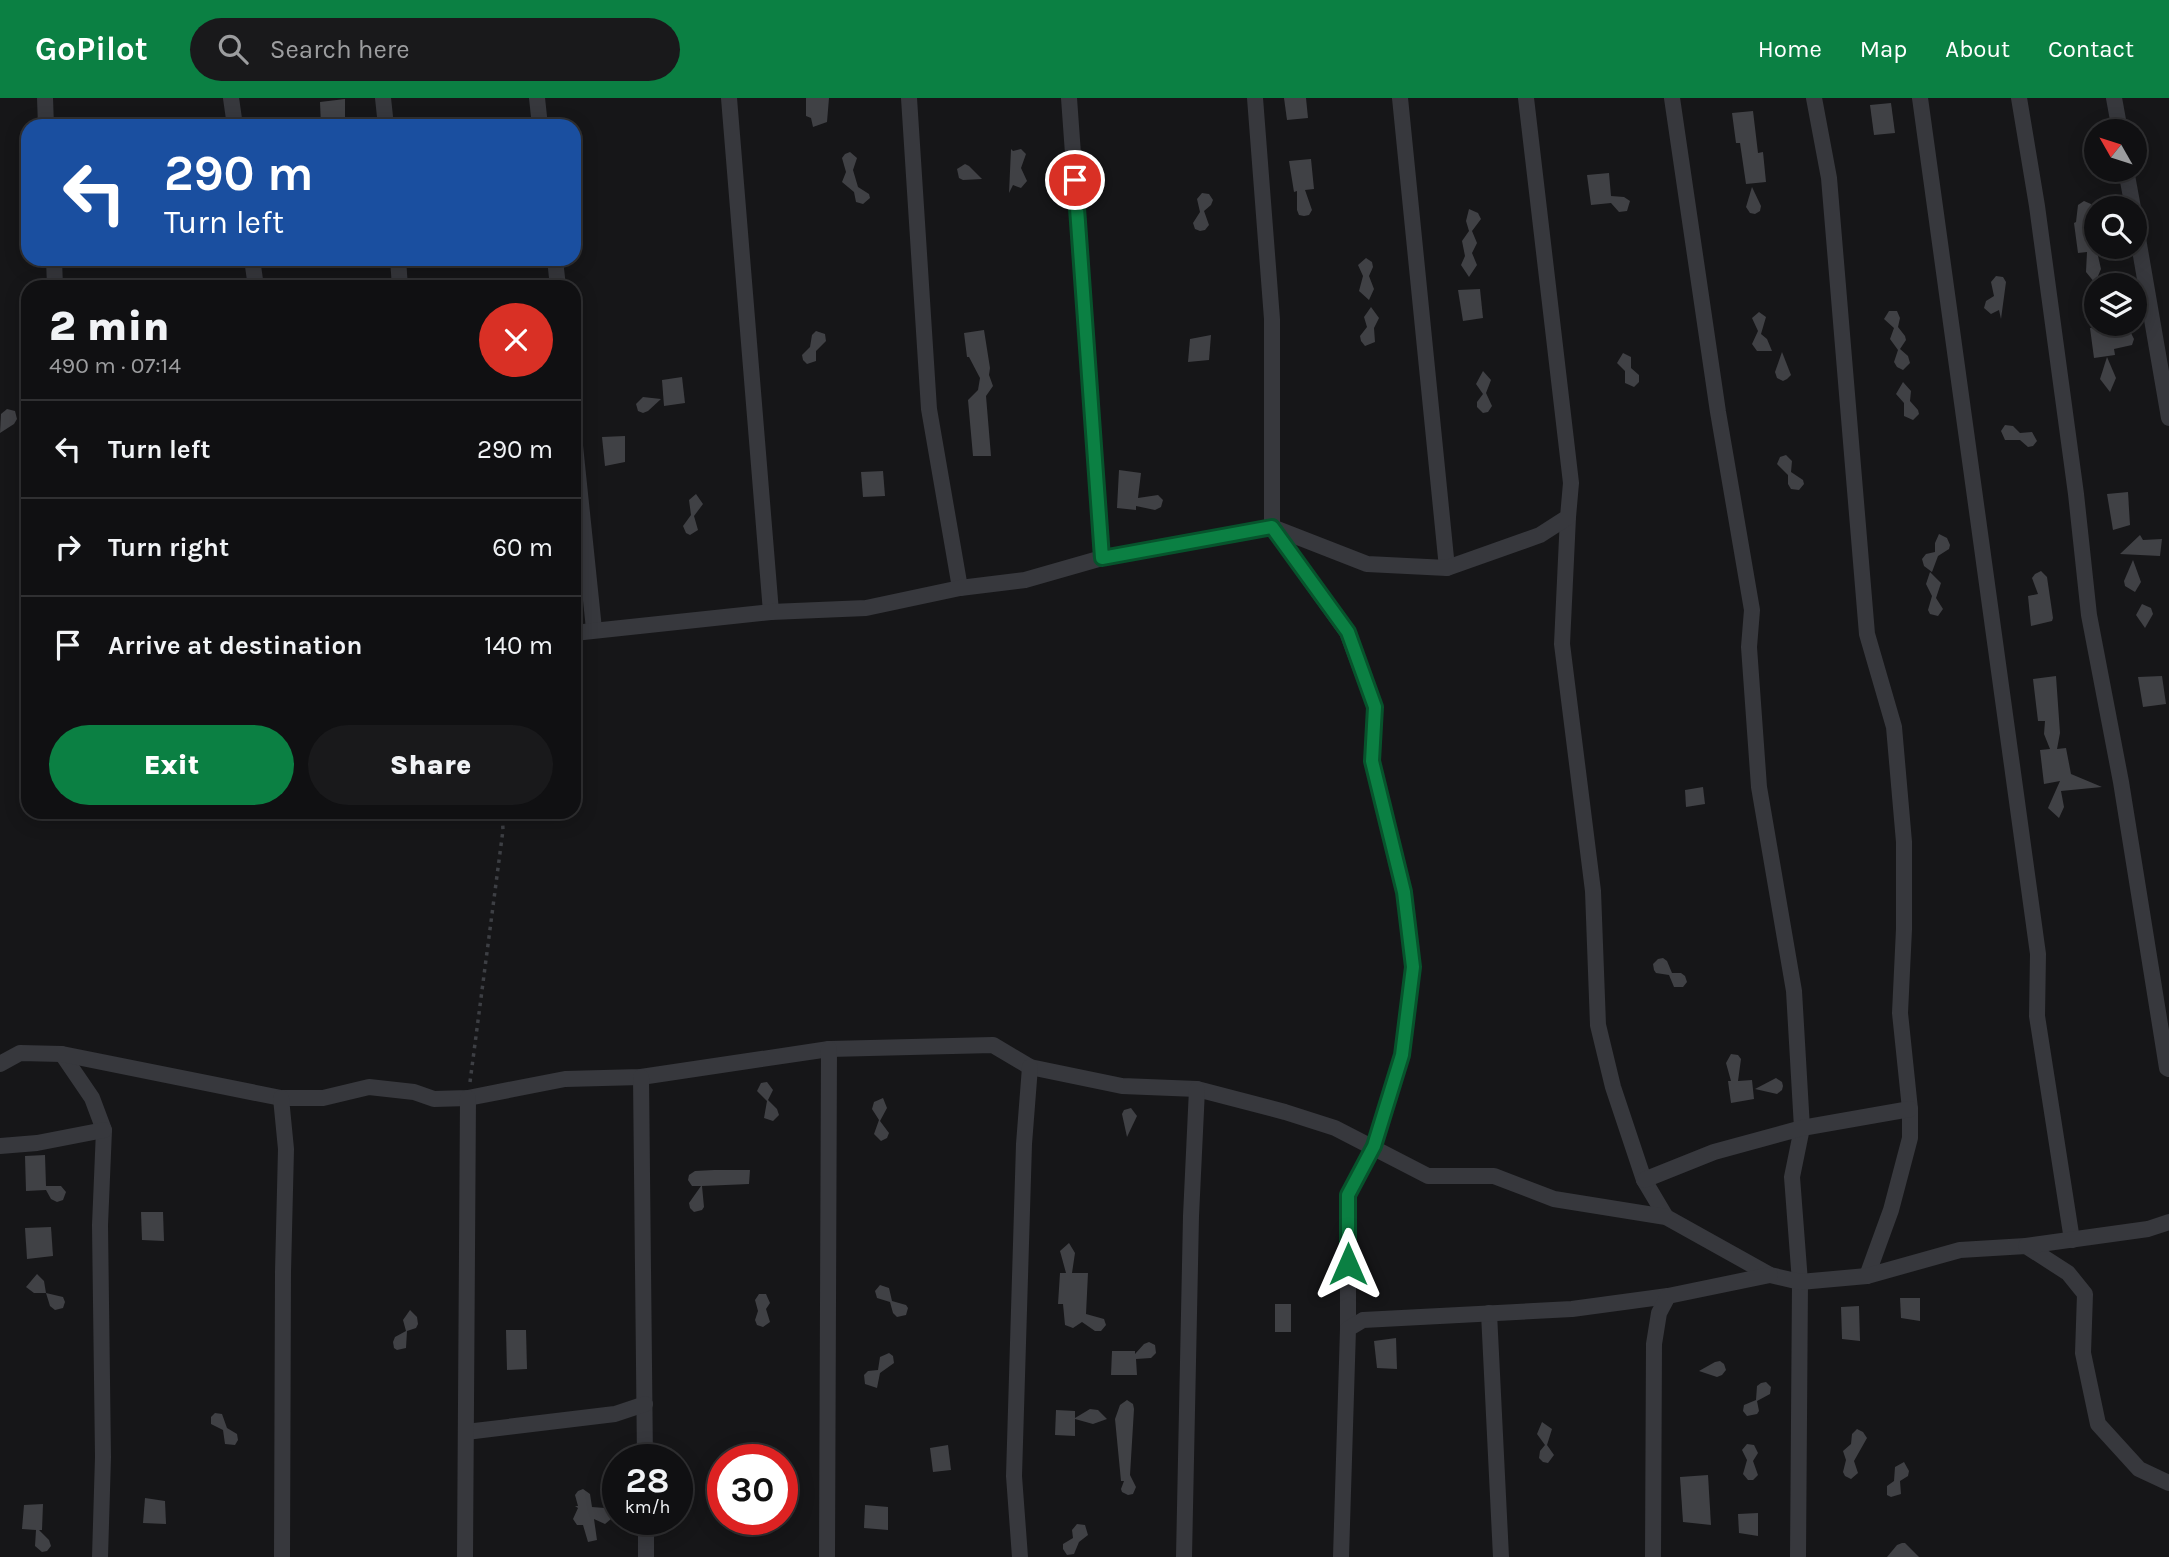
<!DOCTYPE html>
<meta charset="utf-8">
<style>
body{margin:0;font-family:Karla,sans-serif;background:#19191b;color:#f1f3f6;height:100vh;display:flex;flex-direction:column;font-size:26px;white-space:nowrap}
*{box-sizing:border-box;margin:0}
p{font-size:23px;color:#9c9d9f}
.icon{flex:none;width:38px;height:38px;fill:none;stroke:currentColor;stroke-width:2;stroke-linecap:round;stroke-linejoin:round}
.map{position:relative;flex:1;overflow:hidden}
.details{position:absolute;left:21px;top:182px;width:560px;height:539px;display:flex;flex-direction:column;background:#101012;border-radius:21px;box-shadow:0 4px 18px #0003,0 0 0 2px #303032}
.details>*{flex:none}
.top-card{position:absolute;left:21px;top:21px;width:560px;height:147px;border-radius:21px;box-shadow:0 4px 18px #0003,0 0 0 2px #303032;background:#1a4fa0;color:#fff;overflow:hidden}
.needle{width:46px;rotate:309deg}
.tools{position:absolute;left:2084px;top:21px;display:grid;gap:14px}
.tools a{display:grid;place-items:center;width:63px;height:63px;border-radius:50%;background:#101012;box-shadow:0 4px 18px #0003,0 0 0 2px #303032;font-size:35px}
.speed{position:absolute;left:602px;top:1346px;display:flex;gap:14px;font-size:35px;font-weight:700;text-align:center}
.speed>*{display:grid;place-content:center;width:91px;height:91px;border-radius:50%;background:#101012;box-shadow:0 4px 18px #0003,0 0 0 2px #303032;line-height:1}
.speed small{font-size:18px;font-weight:400}
.speed .limit{border:10px solid #d22;background:#fff;color:#111}
.pin{position:absolute;display:grid;place-items:center;width:60px;height:60px;color:#fff;margin:-30px;border:4px solid #fff;border-radius:50%;box-shadow:0 2px 7px #0007}
.me{position:absolute;width:77px;margin:-38px;rotate:0deg;stroke-linejoin:round;filter:drop-shadow(0 0 5px #0008)}
.turn{display:flex;align-items:center;gap:24px;height:147px;padding:0 28px;font-size:32px}
.turn .icon{width:91px;height:91px;stroke-width:2.5}
.turn b{display:block;font-size:49px;line-height:60px}
.round{display:grid;place-items:center;flex:none;width:74px;height:74px;border-radius:37px;background:#19191b}
.summary{display:flex;align-items:center;justify-content:space-between;height:119px;padding:0 28px}
h1{font-size:42px;font-weight:800;line-height:52px}
.primary-button{display:flex;gap:14px;margin-top:auto;padding:14px 28px}
.primary-button a{flex:1;height:80px;border-radius:42px;background:#0b8043;color:#fff;font-size:28px;font-weight:800;line-height:80px;text-align:center}
.primary-button a+a{background:#19191b;color:#f1f3f6}
ul{padding:0;list-style:none}
li{display:flex;align-items:center;gap:21px;height:98px;padding:0 28px;border-top:2px solid #303032}
li div{flex:1}
li b{display:block;font-size:26px}
li em{font-style:normal}
header{display:flex;align-items:center;gap:42px;box-sizing:border-box;height:98px;padding:0 35px;background:#0b8043;color:#fff}
header strong{font-size:33px}
nav{display:flex;gap:38px;margin-inline-start:auto;font-size:24px}
.search{width:490px;height:63px;background:#19191b;display:flex;align-items:center;gap:18px;box-sizing:border-box;padding:0 24px;border-radius:38px;color:#9c9d9f;font-size:26px}
.map>svg:first-child{display:block}
.building{fill:#404145}
.lines{fill:none;stroke-linecap:round;stroke-linejoin:round}
.path{stroke:#3d3f44;stroke-width:3.5;stroke-dasharray:3.5 5;stroke-linecap:butt}
.minor{stroke:#37383d;stroke-width:16}
.route-casing{stroke:#07532c;stroke-width:18}
.route{stroke:#0b8043;stroke-width:12}
</style>
<header>
<strong>GoPilot</strong>
<div class="search"><svg class="icon" aria-label="search" viewBox="0 0 24 24"><circle cx="10" cy="10" r="6"/><path d="M15 15l6 6"/></svg>Search here</div>
<nav><a>Home</a><a>Map</a><a>About</a><a>Contact</a></nav>
</header>
<div class="map">
<svg width="2169" height="1459" viewBox="0 0 2169 1459">
<rect width="100%" height="100%" fill="#161618"/>
<g class="building">
<path d="M806,0H829L827,24L813,29L811,20L806,18Z"/>
<path d="M1284,0H1306L1308,20L1287,22Z"/>
<path d="M345,1V28H321L320,4Z"/>
<path d="M1891,5L1895,35L1874,37L1870,7Z"/>
<path d="M1753,13L1758,55L1763,54L1766,84L1746,86L1740,45H1736L1732,15Z"/>
<path d="M1011,51L1013,53L1021,51L1026,56L1021,70L1027,83L1021,90L1013,87L1009,95Z"/>
<path d="M850,54L857,60L853,72L858,89L869,96L870,100L863,106L856,104L854,94L842,84L846,74L842,60L845,56Z"/>
<path d="M1311,61L1314,91L1305,92L1312,112L1309,117L1304,118L1299,117L1297,112V93L1294,94L1289,63Z"/>
<path d="M965,66L969,68L982,81L963,82L959,80L957,71Z"/>
<path d="M1609,75L1611,98L1624,99L1630,103L1627,113L1619,114L1611,105L1591,107L1587,77Z"/>
<path d="M1752,89L1761,108L1760,113L1755,116L1750,115L1746,109Z"/>
<path d="M1202,95L1209,96L1213,102L1211,107L1204,113L1209,127L1205,132L1200,133L1195,131L1193,125L1200,114L1197,101Z"/>
<path d="M2084,103L2091,106L2095,123L2096,149L2101,171L2095,185L2086,174L2087,154L2078,155L2074,125L2076,124L2078,107Z"/>
<path d="M1469,111L1478,115L1481,121L1472,133L1477,145L1472,155L1477,167L1469,179L1461,167L1465,158L1462,143L1469,133L1466,123Z"/>
<path d="M1366,160L1372,164L1373,169L1369,178L1374,191L1369,202L1359,193L1363,178L1358,167Z"/>
<path d="M1996,178L2003,179L2006,184L2001,221L1999,212L1991,216L1984,210L1986,203L1994,198L1991,184Z"/>
<path d="M1480,191L1483,220L1463,223L1458,192Z"/>
<path d="M1371,209L1379,220L1374,230L1375,244L1365,248L1361,243L1360,238L1367,229L1364,219Z"/>
<path d="M1889,213H1897L1900,220L1898,229L1905,238L1906,242L1900,251L1908,258L1910,265L1903,272L1897,269L1894,264L1898,252L1890,241L1894,230L1884,221Z"/>
<path d="M1759,214L1766,219L1761,236L1767,241L1772,253H1757L1752,246L1758,233L1752,220Z"/>
<path d="M2111,228L2112,236L2131,235L2134,241L2132,247L2114,251L2115,257L2094,260L2090,230Z"/>
<path d="M984,232L990,270L989,277L993,288L986,298L991,358H973L968,302L978,292L980,280L969,259H967L964,235Z"/>
<path d="M816,233L825,236L826,243L816,253V263L807,266L803,262L802,257L810,249L812,237Z"/>
<path d="M1211,237L1209,262L1188,264L1190,241Z"/>
<path d="M1782,254L1791,277L1787,281L1783,283L1777,280L1775,274Z"/>
<path d="M1623,255L1631,259V270L1639,277V284L1634,289L1625,285V273L1617,265Z"/>
<path d="M2107,259L2116,280L2110,294L2100,281Z"/>
<path d="M1483,273L1491,282L1486,295L1492,308L1488,314L1483,315L1477,309V304L1483,296L1476,286Z"/>
<path d="M682,279L685,305L664,308L662,282Z"/>
<path d="M1903,284L1911,293L1910,303L1918,312L1919,316L1913,322L1904,318V305L1896,296Z"/>
<path d="M643,299L661,301L648,313L643,315L638,313L636,306Z"/>
<path d="M7,311L15,313L17,321L14,326L0,335L1,316Z"/>
<path d="M2005,327L2013,328L2020,335L2032,334L2037,343L2033,348L2028,349L2020,342H2005L2001,333Z"/>
<path d="M625,338V364L605,368L602,339Z"/>
<path d="M1786,357L1792,363L1791,374L1803,382L1804,386L1799,392L1791,391L1788,386V377L1777,366L1780,359Z"/>
<path d="M1119,372L1141,375L1138,400L1158,397L1163,402L1161,409L1155,412L1136,408V412L1117,410Z"/>
<path d="M883,373L885,398L863,399L861,374Z"/>
<path d="M2128,394L2130,427L2113,432L2107,396Z"/>
<path d="M696,396L703,406L694,418L698,432L690,437L686,435L683,428L691,417L689,402Z"/>
<path d="M1939,436L1947,440L1950,447L1949,451L1938,458L1932,474L1924,468L1922,461L1926,456L1935,454V445Z"/>
<path d="M2140,437L2143,442L2162,441L2160,458L2120,456Z"/>
<path d="M2133,462L2141,484L2135,494L2125,488L2124,483Z"/>
<path d="M2041,473L2047,479L2053,520L2052,523L2031,528L2028,498L2038,496L2032,480L2035,476Z"/>
<path d="M1930,474L1941,485L1936,500L1943,511L1938,518L1930,516L1928,512L1932,498L1926,486Z"/>
<path d="M2142,506L2151,510L2153,516L2145,530L2136,517Z"/>
<path d="M2056,578L2060,635L2057,651L2066,650L2071,676L2102,689L2061,693L2064,709L2059,720L2048,710L2060,683L2044,686L2040,652L2050,651L2044,636L2045,623H2038L2033,581Z"/>
<path d="M2162,578L2166,606L2143,609L2138,579Z"/>
<path d="M1703,689L1705,706L1686,709L1685,692Z"/>
<path d="M1663,860L1667,863L1672,875H1681L1685,878L1687,884L1683,889H1674L1669,877L1656,875L1654,872L1653,866L1658,861Z"/>
<path d="M1731,956L1738,957L1741,961L1738,983L1752,982L1754,1001L1731,1005L1728,983H1731L1726,965Z"/>
<path d="M1776,980L1782,984L1783,988L1782,992L1777,996L1755,991Z"/>
<path d="M767,984L773,992L768,1002L777,1011L779,1017L773,1023L764,1020L767,1003L757,993L761,985Z"/>
<path d="M883,1000L887,1010L880,1023L889,1035L887,1040L881,1043L874,1036L879,1022L872,1011L874,1004Z"/>
<path d="M1131,1010L1137,1018L1127,1039L1122,1016L1124,1012Z"/>
<path d="M45,1057L46,1088H61L66,1094L63,1102L57,1104L51,1101L46,1092L26,1093L25,1058Z"/>
<path d="M714,1072H750L749,1086L702,1088L704,1109L702,1112L694,1114L690,1110L689,1105L701,1088H692L688,1082L689,1077L695,1073Z"/>
<path d="M141,1114H163L164,1143L142,1142Z"/>
<path d="M51,1129L53,1158L27,1161L25,1130Z"/>
<path d="M1069,1145L1075,1155L1072,1175H1088L1086,1216L1104,1221L1106,1227L1101,1233H1095L1082,1224L1073,1230L1065,1227L1063,1206H1058L1060,1175H1066L1060,1153Z"/>
<path d="M37,1176L44,1183L46,1195L63,1199L65,1204L63,1210L55,1212L50,1208L46,1195H34L26,1189Z"/>
<path d="M880,1187L889,1190L892,1203L906,1207L908,1210L906,1217L897,1219L893,1215L890,1204L877,1200L875,1193Z"/>
<path d="M759,1196H766L770,1205L766,1211L770,1224L763,1229L757,1227L755,1222L758,1213L755,1202Z"/>
<path d="M1900,1200H1920V1223L1901,1220Z"/>
<rect x="1275" y="1206" width="16" height="28"/>
<path d="M1859,1208L1860,1243L1842,1241L1841,1209Z"/>
<path d="M410,1212L417,1219L418,1226L416,1230L407,1233L406,1250L397,1252L394,1250L393,1244L395,1239L406,1233L403,1222Z"/>
<path d="M506,1232H526L527,1271L507,1272Z"/>
<path d="M1396,1240L1397,1271L1377,1270L1374,1243Z"/>
<path d="M1149,1244L1155,1247L1156,1255L1151,1260L1136,1261L1137,1277H1111L1112,1253H1135V1256L1144,1246Z"/>
<path d="M889,1255L893,1258L894,1265L880,1275L877,1290L865,1286L864,1277L868,1273L878,1272L880,1259Z"/>
<path d="M1720,1263L1724,1266L1726,1272L1722,1277L1717,1279L1699,1273L1715,1264Z"/>
<path d="M1766,1284L1771,1289L1770,1296L1757,1303L1759,1313L1757,1316L1747,1318L1743,1313L1744,1307L1756,1302L1757,1288L1761,1285Z"/>
<path d="M1127,1302L1133,1306L1134,1311L1130,1377L1136,1389L1133,1396L1128,1397L1122,1394L1121,1391L1124,1383H1121L1115,1321L1120,1307Z"/>
<path d="M1090,1311L1098,1312L1107,1321L1093,1326L1075,1321V1338L1055,1337L1056,1312L1075,1313V1320Z"/>
<path d="M215,1315L222,1316L227,1330L237,1336L238,1342L235,1347L225,1346L223,1332L211,1326V1319Z"/>
<path d="M1542,1324L1552,1331L1547,1347L1554,1357L1548,1365L1543,1364L1539,1360L1540,1353L1545,1347L1537,1336Z"/>
<path d="M1857,1331L1863,1334L1867,1340L1854,1363L1858,1375L1851,1381L1845,1378L1843,1374L1846,1362L1843,1353L1851,1346L1852,1336Z"/>
<path d="M1747,1346L1754,1347L1758,1355L1753,1363L1758,1377L1753,1382H1748L1743,1376L1747,1362L1742,1352Z"/>
<path d="M948,1347L951,1372L933,1374L930,1350Z"/>
<path d="M1904,1364L1909,1373L1908,1378L1900,1383L1901,1396L1891,1399L1887,1397V1388L1894,1383L1895,1369Z"/>
<path d="M1708,1377L1711,1427L1683,1424L1680,1379Z"/>
<path d="M583,1391L590,1396L592,1409L605,1410L611,1416V1421L605,1426L594,1421L597,1442L588,1444L583,1427H577L573,1421L578,1410L575,1408H578L575,1397L578,1393Z"/>
<path d="M145,1400L165,1403L166,1426L143,1425Z"/>
<path d="M43,1406L42,1432H39L49,1442L51,1448L47,1453L42,1454L35,1448L36,1432L22,1431L24,1407Z"/>
<path d="M865,1407L888,1409V1432L864,1430Z"/>
<path d="M1758,1415V1438L1739,1435L1738,1416Z"/>
<path d="M1077,1426L1085,1427L1088,1437L1079,1444L1074,1456L1067,1457L1063,1451V1446L1073,1440L1072,1432Z"/>
<path d="M1902,1445H1905L1919,1459H1887L1897,1447Z"/>
</g>
<g class="lines">
<path class="path" d="M470,984L503,732L502,714"/>
<g class="minor">
<path d="M45,0L46,28"/>
<path d="M231,0L235,28"/>
<path d="M383,0L386,28"/>
<path d="M537,0L540,28"/>
<path d="M729,0L771,514"/>
<path d="M909,0L929,311L960,490"/>
<path d="M1069,0L1102,460"/>
<path d="M1255,0L1272,221V429L1347,534L1375,609L1372,663L1404,794L1413,869L1402,957L1374,1048L1348,1097V1231"/>
<path d="M1400,0L1447,470"/>
<path d="M1672,0L1718,314L1752,512L1749,549L1759,689L1794,893L1802,1030L1792,1079L1800,1184L1798,1459"/>
<path d="M1814,0L1829,80L1867,536L1894,629L1904,744V831L1900,915L1910,1011V1040L1891,1112L1867,1178"/>
<path d="M1920,0L2038,856L2037,918L2072,1142"/>
<path d="M2019,0L2037,108L2076,396L2089,517L2121,684L2167,970L2169,971"/>
<path d="M2114,0L2120,33"/>
<path d="M2126,72L2133,110"/>
<path d="M2135,123L2169,320"/>
<path d="M54,161L55,189"/>
<path d="M252,161L256,189"/>
<path d="M398,161L400,189"/>
<path d="M555,161L558,189"/>
<path d="M574,338L594,531"/>
<path d="M1568,419L1562,546L1593,793L1598,927L1613,989L1644,1082L1666,1119"/>
<path d="M574,535L771,514L866,510L960,490L1025,482L1102,460L1272,429L1367,466L1447,470L1540,437L1568,419L1571,385L1526,0"/>
<path d="M62,956L92,1000L104,1032L100,1127L103,1359L100,1459"/>
<path d="M0,966L20,955L62,956L281,1000H323L369,989L414,994L434,1001L468,1000L565,981L641,979L829,951L993,947L1030,969L1122,988L1197,991L1285,1014L1335,1030L1428,1078H1494L1554,1101L1666,1119L1770,1177L1800,1184L1867,1178L1960,1152L2026,1148L2068,1175L2085,1196L2083,1255L2098,1326L2139,1371L2169,1385"/>
<path d="M641,979L645,1362"/>
<path d="M281,1000L286,1051L283,1174L282,1459"/>
<path d="M0,1048L37,1045L104,1032"/>
<path d="M1644,1082L1714,1054L1802,1030L1910,1011"/>
<path d="M2026,1148L2148,1131L2169,1124"/>
<path d="M1489,1215L1501,1459"/>
<path d="M466,1334L615,1316L645,1306"/>
<path d="M646,1421V1459"/>
<path d="M465,1459L468,1000"/>
<path d="M827,1459L829,951"/>
<path d="M1020,1459L1014,1378L1024,1046L1030,969"/>
<path d="M1184,1459L1191,1118L1197,991"/>
<path d="M1341,1459L1348,1231L1363,1222L1572,1211L1668,1198"/>
<path d="M1653,1459L1654,1246L1659,1215L1668,1198L1770,1177"/>
</g>
</g>
<g class="lines">
<g class="route-casing">
<path id="route" d="M1075,82L1102,460L1272,429L1348,534L1375,609L1372,663L1404,794L1413,869L1402,957L1374,1048L1348,1097V1166"/>
</g>
<use href="#route" class="route"/>
</g>
</svg>
<div class="tools">
<a><svg class="needle" viewBox="-14 -14 28 28"><path d="M0-13l5 13h-10z" fill="#e53935"/><path d="M0 13l5-13h-10z" fill="#9c9d9f"/></svg></a>
<a><svg class="icon" aria-label="search" viewBox="0 0 24 24"><circle cx="10" cy="10" r="6"/><path d="M15 15l6 6"/></svg></a>
<a><svg class="icon" aria-label="layers" viewBox="0 0 24 24"><path d="M12 4l9 5-9 5-9-5zM3 14l9 5 9-5"/></svg></a>
</div>
<div class="speed"><div>28<small>km/h</small></div><div class="limit">30</div></div>
<div class="pin" style="left:1075px;top:82px;background:#d93025"><svg class="icon" aria-label="arrive" viewBox="0 0 24 24"><path d="M6 21V4h12l-3 4 3 4H6"/></svg></div>
<svg class="me" style="left:1348px;top:1166px" viewBox="-20 -20 40 40"><path d="M0-17L14 15 0 8-14 15z" fill="#0b8043" stroke="#fff" stroke-width="4"/></svg>
<div class="top-card">
<div class="turn"><svg class="icon" aria-label="left" viewBox="0 0 24 24"><path d="M17 20v-9H6M10 6l-5 5 5 5"/></svg><div><b>290 m</b>Turn left</div></div>
</div>
<section class="details">
<div class="summary"><div><h1>2 min</h1><p>490 m · 07:14</p></div><a class="round" style="background:#d93025;color:#fff"><svg class="icon" aria-label="close" viewBox="0 0 24 24"><path d="M6 6l12 12M18 6L6 18"/></svg></a></div>
<ul>
<li><svg class="icon" aria-label="left" viewBox="0 0 24 24"><path d="M17 20v-9H6M10 6l-5 5 5 5"/></svg><div><b>Turn left</b></div><em>290 m</em></li>
<li><svg class="icon" aria-label="right" viewBox="0 0 24 24"><path d="M7 20v-9h11M14 6l5 5-5 5"/></svg><div><b>Turn right</b></div><em>60 m</em></li>
<li><svg class="icon" aria-label="arrive" viewBox="0 0 24 24"><path d="M6 21V4h12l-3 4 3 4H6"/></svg><div><b>Arrive at destination</b></div><em>140 m</em></li>
</ul>
<div class="primary-button"><a>Exit</a><a>Share</a></div>
</section>
</div>
